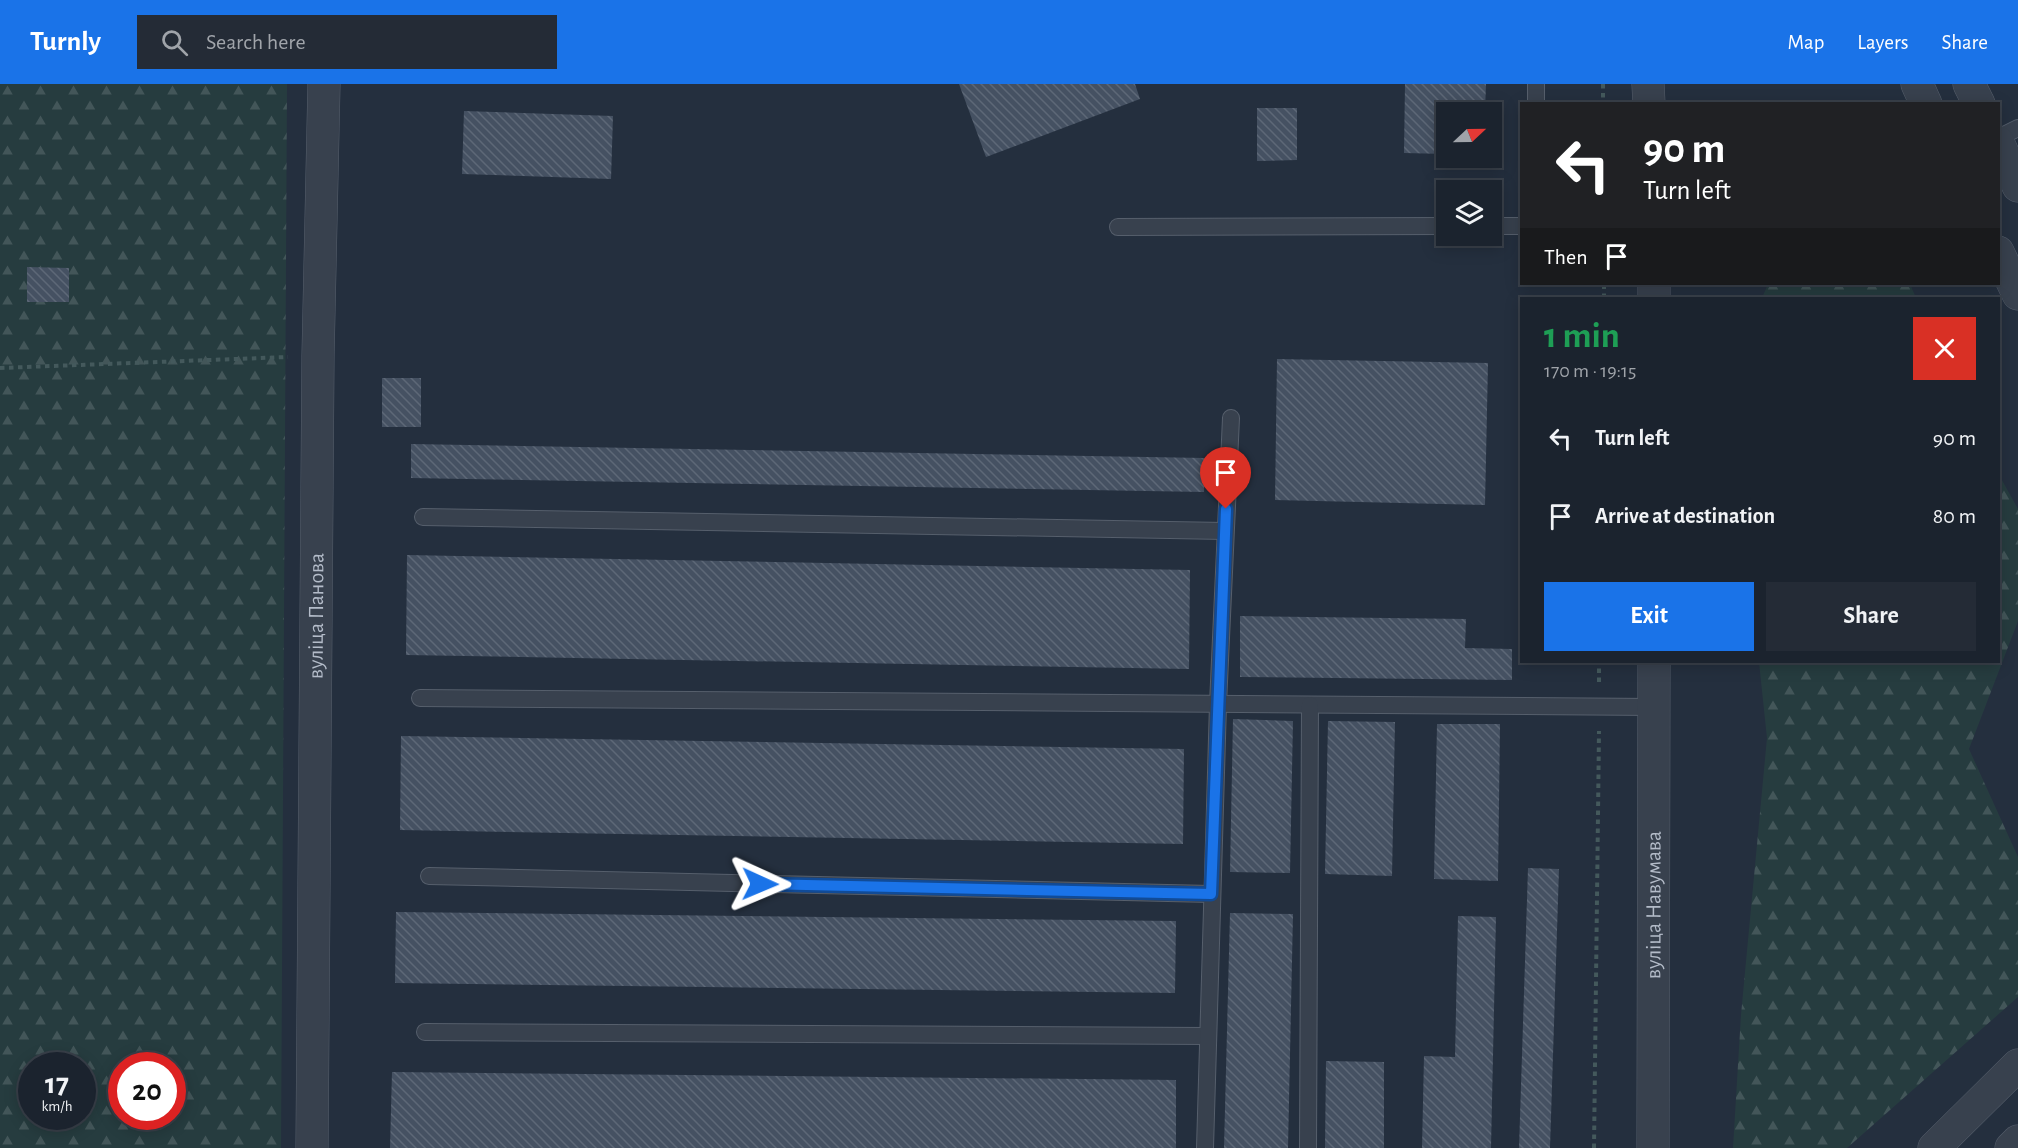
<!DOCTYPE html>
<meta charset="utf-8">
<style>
body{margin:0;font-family:"Alegreya Sans",sans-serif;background:#242b36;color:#f1f3f6;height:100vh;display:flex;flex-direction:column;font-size:22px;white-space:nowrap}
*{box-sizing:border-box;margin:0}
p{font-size:20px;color:#a0a4aa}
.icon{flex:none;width:33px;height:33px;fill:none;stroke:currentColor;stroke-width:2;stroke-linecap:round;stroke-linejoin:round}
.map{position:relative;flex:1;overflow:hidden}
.panel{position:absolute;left:1520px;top:213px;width:480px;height:366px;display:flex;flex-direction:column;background:#1b232e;border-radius:0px;box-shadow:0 3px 15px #0003,0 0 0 2px #39404a}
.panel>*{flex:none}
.hud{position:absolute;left:1520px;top:18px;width:480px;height:183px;border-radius:0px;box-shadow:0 3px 15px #0003,0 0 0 2px #39404a;background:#202124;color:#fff;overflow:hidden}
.needle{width:39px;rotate:68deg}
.fabs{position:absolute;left:1436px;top:18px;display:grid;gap:12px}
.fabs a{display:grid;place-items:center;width:66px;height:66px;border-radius:0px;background:#1b232e;box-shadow:0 3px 15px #0003,0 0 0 2px #39404a;font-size:30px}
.speed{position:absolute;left:18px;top:968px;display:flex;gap:12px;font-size:30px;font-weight:700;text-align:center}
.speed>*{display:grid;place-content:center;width:78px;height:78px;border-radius:50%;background:#1b232e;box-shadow:0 3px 15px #0003,0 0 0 2px #39404a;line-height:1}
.speed small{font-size:15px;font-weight:400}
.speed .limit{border:9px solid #d22;background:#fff;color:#111}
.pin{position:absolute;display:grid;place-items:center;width:51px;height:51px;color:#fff;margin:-62px -26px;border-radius:50% 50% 50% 0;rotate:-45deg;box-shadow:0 0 6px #0007}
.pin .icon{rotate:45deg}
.me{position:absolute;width:66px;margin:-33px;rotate:91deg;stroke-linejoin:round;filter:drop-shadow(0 0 4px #0008)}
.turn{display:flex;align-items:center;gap:21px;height:126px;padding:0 24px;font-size:27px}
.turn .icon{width:78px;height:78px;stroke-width:2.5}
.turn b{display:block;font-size:42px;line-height:51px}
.then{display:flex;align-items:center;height:57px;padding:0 24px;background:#0003;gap:12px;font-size:22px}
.round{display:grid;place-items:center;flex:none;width:63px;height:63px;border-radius:0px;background:#242b36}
.summary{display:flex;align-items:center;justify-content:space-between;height:102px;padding:0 24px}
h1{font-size:36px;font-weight:700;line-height:45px;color:#1e9e55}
.button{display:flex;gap:12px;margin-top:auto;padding:12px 24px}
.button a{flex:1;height:69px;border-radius:0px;background:#1a73e8;color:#fff;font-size:24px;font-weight:700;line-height:69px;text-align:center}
.button a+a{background:#242b36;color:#f1f3f6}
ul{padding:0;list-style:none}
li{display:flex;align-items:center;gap:18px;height:78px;padding:0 24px}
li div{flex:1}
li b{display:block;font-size:22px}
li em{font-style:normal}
header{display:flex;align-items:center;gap:36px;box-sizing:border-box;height:84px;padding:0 30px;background:#1a73e8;color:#fff}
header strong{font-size:28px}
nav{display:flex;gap:33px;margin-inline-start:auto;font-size:21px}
.search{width:420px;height:54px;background:#242b36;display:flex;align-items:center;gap:15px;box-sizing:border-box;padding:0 21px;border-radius:0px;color:#a0a4aa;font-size:22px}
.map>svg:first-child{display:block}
.forest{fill:url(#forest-firs);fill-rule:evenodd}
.building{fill:url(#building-back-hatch)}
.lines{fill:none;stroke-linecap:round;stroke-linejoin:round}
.lane-casing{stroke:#565f6c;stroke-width:18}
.street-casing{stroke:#565f6c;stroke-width:33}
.path{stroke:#44595c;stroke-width:4;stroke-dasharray:4.5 4.5;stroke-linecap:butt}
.lane{stroke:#38414e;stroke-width:16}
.street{stroke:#38414e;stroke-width:32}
.route-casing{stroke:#114b97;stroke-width:15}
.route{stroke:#1a73e8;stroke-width:10}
.labels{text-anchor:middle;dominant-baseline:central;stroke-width:5;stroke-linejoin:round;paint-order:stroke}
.street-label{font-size:22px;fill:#b4bcc9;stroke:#1d2633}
</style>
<header>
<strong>Turnly</strong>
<div class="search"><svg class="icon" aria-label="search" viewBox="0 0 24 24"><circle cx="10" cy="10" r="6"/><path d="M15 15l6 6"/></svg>Search here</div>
<nav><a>Map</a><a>Layers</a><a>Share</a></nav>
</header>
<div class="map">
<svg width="2018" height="1064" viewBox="0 0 2018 1064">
<defs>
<pattern id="forest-firs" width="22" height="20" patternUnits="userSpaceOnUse" patternTransform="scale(1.5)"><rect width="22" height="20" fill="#263c3f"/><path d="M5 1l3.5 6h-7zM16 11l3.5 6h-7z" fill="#435659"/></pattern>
<pattern id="building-back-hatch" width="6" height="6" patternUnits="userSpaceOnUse" patternTransform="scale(1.5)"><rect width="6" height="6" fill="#455162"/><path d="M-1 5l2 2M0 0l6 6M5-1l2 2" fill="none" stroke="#5d6877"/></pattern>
</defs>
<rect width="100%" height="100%" fill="#242f3e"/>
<g class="forest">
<path d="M0,0H287L281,1064H0ZM32,981H82V1032H32ZM122,981H172V1032H122Z"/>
<path d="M1768,200H1910L1916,214H1762Z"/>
<path d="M1998,389L2018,425V537L1969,665L2018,773V913L1847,1064H1733L1741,931L1767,654L1759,578H1998Z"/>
</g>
<g class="building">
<path d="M959,0H1135L1140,15L986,73Z"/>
<path d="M1405,0H1486L1485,28H1446V70L1404,69Z"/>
<path d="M1257,24H1297V76L1257,77Z"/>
<path d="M464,27L613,32L611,95L462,90Z"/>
<path d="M27,183L69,184V218H27Z"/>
<path d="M1277,275L1488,279L1485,421L1275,416Z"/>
<rect x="382" y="294" width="39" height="49"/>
<path d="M411,360L1205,374L1204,408L411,394Z"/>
<path d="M407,471L1190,486L1189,585L406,571Z"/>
<path d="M1240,532L1466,535L1465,564L1512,565V596L1240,593Z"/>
<path d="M1233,635L1293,637L1290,789L1230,788Z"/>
<path d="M1328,637L1395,638L1392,792L1325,790Z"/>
<path d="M1437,640H1500L1498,797L1434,795Z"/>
<path d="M401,652L1184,665L1183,760L400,746Z"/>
<path d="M1528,784L1559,785L1550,1064H1519Z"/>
<path d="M396,828L1176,837L1175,909L395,899Z"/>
<path d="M1230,829L1293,830L1288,1064H1224Z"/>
<path d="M1458,832L1496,833L1491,1064H1422L1424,972L1455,973Z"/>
<path d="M1326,977L1384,978V1064H1325Z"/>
<path d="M392,988L1176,996V1064H390Z"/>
</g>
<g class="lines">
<g class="lane-casing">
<g id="lane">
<path d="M1536,0V20"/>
<path d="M1998,54L2018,44"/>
<path d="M1491,142H1521"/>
<path d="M1118,143L1446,142"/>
<path d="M423,433L1225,447"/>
<path d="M420,614L1654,623"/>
<path d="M429,792L1211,810"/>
<path d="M425,948L1207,952"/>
<path d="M1205,1064L1218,620L1231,334"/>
<path d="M1308,1064L1310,621"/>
</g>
</g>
<g class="street-casing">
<g id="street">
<path d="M1648,0L1649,20"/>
<path d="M1917,0L1926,20"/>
<path d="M1969,0L1979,20"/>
<path d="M1998,58L2018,102"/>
<path d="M1998,168L2018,210"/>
<path d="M1654,214V200"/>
<path id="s1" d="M312,1064L318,272L324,0"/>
<path id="s2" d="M1653,1064L1654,578"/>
<path d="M1934,1064L2018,981"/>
<path d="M2011,1064L2018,1057"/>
</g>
</g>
<g class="path">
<path d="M1603,0V20"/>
<path d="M1604,214V200"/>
<path d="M0,284L288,273"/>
<path d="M1599,598V578"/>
<path d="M1594,1064L1599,647"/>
</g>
<use href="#lane" class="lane"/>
<use href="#street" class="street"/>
</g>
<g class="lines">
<g class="route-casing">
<path id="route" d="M760,800L1211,810L1226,425"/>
</g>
<use href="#route" class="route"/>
</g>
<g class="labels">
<g class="street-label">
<text stroke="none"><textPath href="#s1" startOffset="532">вуліца Панова</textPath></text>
<text stroke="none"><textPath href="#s2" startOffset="243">вуліца Навумава</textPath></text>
</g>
</g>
</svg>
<div class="fabs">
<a><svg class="needle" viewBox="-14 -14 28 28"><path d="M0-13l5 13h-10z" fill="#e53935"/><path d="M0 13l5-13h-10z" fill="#a0a4aa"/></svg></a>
<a><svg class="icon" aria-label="layers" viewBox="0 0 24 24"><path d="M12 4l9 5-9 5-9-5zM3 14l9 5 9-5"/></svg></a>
</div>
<div class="speed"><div>17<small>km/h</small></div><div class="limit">20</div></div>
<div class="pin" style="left:1226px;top:425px;background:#d93025"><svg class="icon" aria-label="arrive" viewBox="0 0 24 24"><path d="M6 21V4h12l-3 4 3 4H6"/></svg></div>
<svg class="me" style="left:760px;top:800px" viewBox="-20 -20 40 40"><path d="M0-17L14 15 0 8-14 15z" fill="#1a73e8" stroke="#fff" stroke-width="4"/></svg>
<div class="hud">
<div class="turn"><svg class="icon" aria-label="left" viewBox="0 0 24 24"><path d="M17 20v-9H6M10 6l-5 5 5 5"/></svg><div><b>90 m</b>Turn left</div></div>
<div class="then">Then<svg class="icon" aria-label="arrive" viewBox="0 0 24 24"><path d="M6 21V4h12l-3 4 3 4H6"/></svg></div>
</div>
<section class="panel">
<div class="summary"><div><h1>1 min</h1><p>170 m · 19:15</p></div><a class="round" style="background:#d93025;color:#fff"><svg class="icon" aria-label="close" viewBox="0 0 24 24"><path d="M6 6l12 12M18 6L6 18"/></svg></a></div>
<ul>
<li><svg class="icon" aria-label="left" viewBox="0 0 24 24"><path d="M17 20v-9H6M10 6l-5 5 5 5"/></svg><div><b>Turn left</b></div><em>90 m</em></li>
<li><svg class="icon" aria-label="arrive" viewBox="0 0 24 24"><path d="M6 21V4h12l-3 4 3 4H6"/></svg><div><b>Arrive at destination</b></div><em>80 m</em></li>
</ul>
<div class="button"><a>Exit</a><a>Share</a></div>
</section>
</div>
